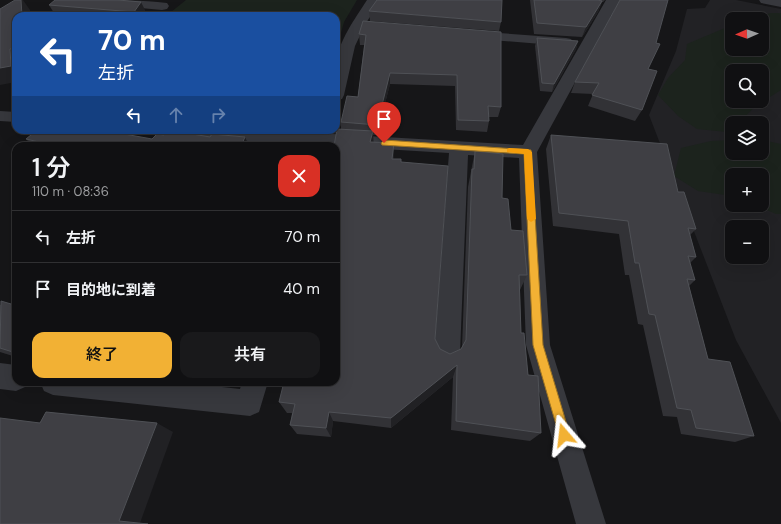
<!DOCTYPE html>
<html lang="ja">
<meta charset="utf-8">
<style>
body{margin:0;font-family:"DM Sans","Noto Sans JP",sans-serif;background:#19191b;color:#f1f3f6;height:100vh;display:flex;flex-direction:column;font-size:15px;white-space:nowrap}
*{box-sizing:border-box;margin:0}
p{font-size:13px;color:#9c9d9f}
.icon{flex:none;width:22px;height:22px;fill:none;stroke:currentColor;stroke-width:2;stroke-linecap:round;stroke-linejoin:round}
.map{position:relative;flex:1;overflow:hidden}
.side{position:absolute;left:12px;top:142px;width:328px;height:244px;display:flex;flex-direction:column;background:#101012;border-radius:12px;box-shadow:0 4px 16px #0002,0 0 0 1px #303032}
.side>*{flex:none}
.hud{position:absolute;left:12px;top:12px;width:328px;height:122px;border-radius:12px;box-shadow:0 4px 16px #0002,0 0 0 1px #303032;background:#1a4fa0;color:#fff;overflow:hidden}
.needle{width:26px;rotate:268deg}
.controls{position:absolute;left:725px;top:12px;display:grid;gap:8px}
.controls a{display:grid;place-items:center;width:44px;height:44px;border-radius:8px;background:#101012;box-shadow:0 4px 16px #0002,0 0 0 1px #303032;font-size:20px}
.pin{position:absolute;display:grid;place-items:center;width:34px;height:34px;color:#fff;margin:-41px -17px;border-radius:50% 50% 50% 0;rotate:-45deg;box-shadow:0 0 4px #0007}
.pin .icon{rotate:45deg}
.me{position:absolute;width:44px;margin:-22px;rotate:343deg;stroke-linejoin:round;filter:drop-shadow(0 0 3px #0008)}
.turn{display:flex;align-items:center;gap:14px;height:84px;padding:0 20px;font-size:18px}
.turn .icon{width:52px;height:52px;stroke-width:2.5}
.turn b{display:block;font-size:28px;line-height:34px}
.lanes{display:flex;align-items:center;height:38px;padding:0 20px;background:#0003;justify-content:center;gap:20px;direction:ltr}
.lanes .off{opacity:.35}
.round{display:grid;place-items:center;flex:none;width:42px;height:42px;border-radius:12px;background:#19191b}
.head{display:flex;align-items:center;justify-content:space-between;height:68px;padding:0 20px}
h1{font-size:24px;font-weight:600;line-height:30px}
.cta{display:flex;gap:8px;margin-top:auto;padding:8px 20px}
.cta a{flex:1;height:46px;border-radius:12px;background:#f2b134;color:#111;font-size:16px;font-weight:600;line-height:46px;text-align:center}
.cta a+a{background:#19191b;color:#f1f3f6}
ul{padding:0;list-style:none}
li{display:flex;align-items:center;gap:12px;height:52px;padding:0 20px;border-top:1px solid #303032}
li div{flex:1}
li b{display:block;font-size:15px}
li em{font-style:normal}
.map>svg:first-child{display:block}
.built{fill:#222225;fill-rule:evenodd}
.green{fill:#1c231d;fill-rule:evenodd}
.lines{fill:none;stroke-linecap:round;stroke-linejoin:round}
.minor{fill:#37383d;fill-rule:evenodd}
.wall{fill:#323236}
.shaded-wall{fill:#212124}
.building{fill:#3f3f44;stroke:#4f5156}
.route{fill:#f2b134;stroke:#9d7322}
.slow{fill:#f59e0b}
</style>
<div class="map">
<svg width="781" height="524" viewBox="0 0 781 524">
<rect width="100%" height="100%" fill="#161618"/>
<path class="built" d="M710,0H736L781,9V423L736,340L649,115L676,51L687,9L705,8ZM732,19H762V49H732ZM732,71H762V101H732ZM732,123H762V153H732ZM732,175H762V205H732ZM732,227H762V257H732Z"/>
<g class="green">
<path d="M186,0H357L344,22L336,51V16H166Z"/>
<path d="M771,13H781V90L757,105L738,123H732V128L727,132L697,129L678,116L658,95L668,78L685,60L687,44L732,25V49H762V19H750ZM732,71H762V101H732Z"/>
<path d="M732,140V153H762V140L781,144V214H776L755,205H762V175H732V196L698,191L674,176L681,148L711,141Z"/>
</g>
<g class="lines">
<g class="minor">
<path d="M90,0C115,0 142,0 167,3L169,6L167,9L162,10L97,4Z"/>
<path d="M367,0H381L366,23L355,46L344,95L342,99L336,100C336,88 335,77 336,65C338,41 355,19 367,0Z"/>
<path d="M606,0H620L537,152L550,345L606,524H576L526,345L519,158L468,155L460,353L456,361L447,365L438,361L434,353L449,153L166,136L160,134L157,130H263L523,145Z"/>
<path d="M759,0H781V7L761,3Z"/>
<path d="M471,31L566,38L571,39L573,42L571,45L566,46L466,38L464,35L466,32Z"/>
<path d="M0,111L16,112V122L0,121Z"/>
<path d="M0,363L16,365V382H27L25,387L16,391L0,389Z"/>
<path d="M40,382H177L240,389L242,382H268L259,412L250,416L53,395L44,391Z"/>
</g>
</g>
<g class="wall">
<path d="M530,0H605L603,2H602L598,12L582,37L534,34Z"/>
<path d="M49,5L145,10L141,16H88L54,13Z"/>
<path d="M369,11L501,22L499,31L370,21Z"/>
<path d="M501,32V107L498,117H489V121L487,132L456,130L455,86L390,84L377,135H373V142L394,143V159L401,162L435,339L440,349L450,354L461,349L462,348L468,187L475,151L502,198L511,230L527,275L520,290L521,333L528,375L541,433L530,441L451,430L453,377L391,428L333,421L331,437L297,434L290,425L292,413H287L279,402L336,382L341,129V122L358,97L364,45H360L359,34Z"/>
<path d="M537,38L578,41L576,49L552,92L540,91L535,46Z"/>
<path d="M648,69L642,110L635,121L588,106L593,94L571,93L575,82Z"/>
<path d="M164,135L210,137H245L249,146H33L26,139H152Z"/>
<path d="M551,135L678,192L696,229L690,235L696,257L690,263L695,280L689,286L708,359L754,436L735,442L681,434L677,417L663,416L643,325L638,324L629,275H625L619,234L553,226L546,149Z"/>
<path d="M16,298V357L0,352V305L11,304Z"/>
</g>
<g class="shaded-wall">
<path d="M21,0H23L30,10V16H22Z"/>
<path d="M602,1L598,12L582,37L586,27Z"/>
<path d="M141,2L145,10L141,16H136L134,12Z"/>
<path d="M578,41L576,49L552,92L554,84Z"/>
<path d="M16,48V82L0,85V68L10,49Z"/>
<path d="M390,73V84L377,135V125Z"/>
<path d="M373,131L374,150L370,142Z"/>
<path d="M245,137L249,146H241Z"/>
<path d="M394,143V162L392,159Z"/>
<path d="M457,365L453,377L391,428V418Z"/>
<path d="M329,412L333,421L331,437L326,428Z"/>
<path d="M157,423L173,432L140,523L119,521Z"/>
</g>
<g class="building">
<path d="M15,0H21L22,16H16V48L10,49L11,66L0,68V9Z"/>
<path d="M55,0H118L141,2L134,12L49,5Z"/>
<path d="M377,0H502L501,22L369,11Z"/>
<path d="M534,0H598L602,1L586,27L537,23Z"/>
<path d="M620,0H668L656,43L660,44L648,69L657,71L642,110L592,95L599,83L575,82Z"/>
<path d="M363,21L501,32V107L488,106L489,121L458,120L457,75L390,73L377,125L341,122L347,96L358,97L366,35L359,34Z"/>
<path d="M537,38L578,41L554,84L542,83Z"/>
<path d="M337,129L373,131L370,142L394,143L392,159H401V162L448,166L435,339L440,349L450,354L461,349L466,340L472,169H474L475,151L503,154L502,198L508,199L511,230L523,231L527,275H519L521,333H524L528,375L538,376L541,433L456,421L457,365L391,418L329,412L326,428L290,425L295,404L279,402L284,382H336V146H334Z"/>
<path d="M37,130H102L152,139L157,134L164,135L169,130L210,137L212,134L245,137L241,146H56L26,139Z"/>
<path d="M551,135L667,144L678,192H684L696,229L688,228L696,257L688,256L695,280L687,279L708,359L730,362L754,436L696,428L691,410L677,408L655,315L649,314L639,263H635L628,221L559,213Z"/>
<path d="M16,298V353L0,348L1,301L11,304Z"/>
<path d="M46,412L157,423L119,521L148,524H0V418L40,423Z"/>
</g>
<path class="route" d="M384,140L531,150L543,345L570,435L569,439L564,440L560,439L559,435L533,345L524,154L382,145L381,143Z"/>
<path class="slow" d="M509,148L528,149L532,152L536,219L531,222L527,219L524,154L507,152V149Z"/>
</svg>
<div class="controls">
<a><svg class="needle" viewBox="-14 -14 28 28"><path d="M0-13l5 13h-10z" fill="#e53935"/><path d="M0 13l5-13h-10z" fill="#9c9d9f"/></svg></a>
<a><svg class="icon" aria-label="search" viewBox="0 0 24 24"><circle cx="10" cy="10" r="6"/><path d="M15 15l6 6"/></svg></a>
<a><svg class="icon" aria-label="layers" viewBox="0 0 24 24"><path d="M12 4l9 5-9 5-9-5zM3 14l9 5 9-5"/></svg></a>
<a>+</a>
<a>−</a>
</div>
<div class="pin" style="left:384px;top:143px;background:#d93025"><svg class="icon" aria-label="arrive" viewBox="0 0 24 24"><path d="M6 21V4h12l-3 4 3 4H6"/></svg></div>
<svg class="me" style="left:564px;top:435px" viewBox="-20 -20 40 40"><path d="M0-17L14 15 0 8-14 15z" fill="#f2b134" stroke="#fff" stroke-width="4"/></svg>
<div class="hud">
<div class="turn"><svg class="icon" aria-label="left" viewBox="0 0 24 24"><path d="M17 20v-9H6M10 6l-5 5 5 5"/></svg><div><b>70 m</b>左折</div></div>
<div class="lanes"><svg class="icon" aria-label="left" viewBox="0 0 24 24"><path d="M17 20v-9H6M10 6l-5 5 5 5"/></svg><svg class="icon off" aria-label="ahead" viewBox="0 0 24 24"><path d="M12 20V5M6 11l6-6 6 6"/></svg><svg class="icon off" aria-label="right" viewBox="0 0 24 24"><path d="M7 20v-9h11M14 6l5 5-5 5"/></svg></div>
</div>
<section class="side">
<div class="head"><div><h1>1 分</h1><p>110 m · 08:36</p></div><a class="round" style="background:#d93025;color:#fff"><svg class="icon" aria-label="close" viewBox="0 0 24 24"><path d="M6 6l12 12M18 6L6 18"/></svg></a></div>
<ul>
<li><svg class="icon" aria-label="left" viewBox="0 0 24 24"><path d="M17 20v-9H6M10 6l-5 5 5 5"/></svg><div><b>左折</b></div><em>70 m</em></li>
<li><svg class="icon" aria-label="arrive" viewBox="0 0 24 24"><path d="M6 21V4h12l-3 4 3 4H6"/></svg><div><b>目的地に到着</b></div><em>40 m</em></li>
</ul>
<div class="cta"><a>終了</a><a>共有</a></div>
</section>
</div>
